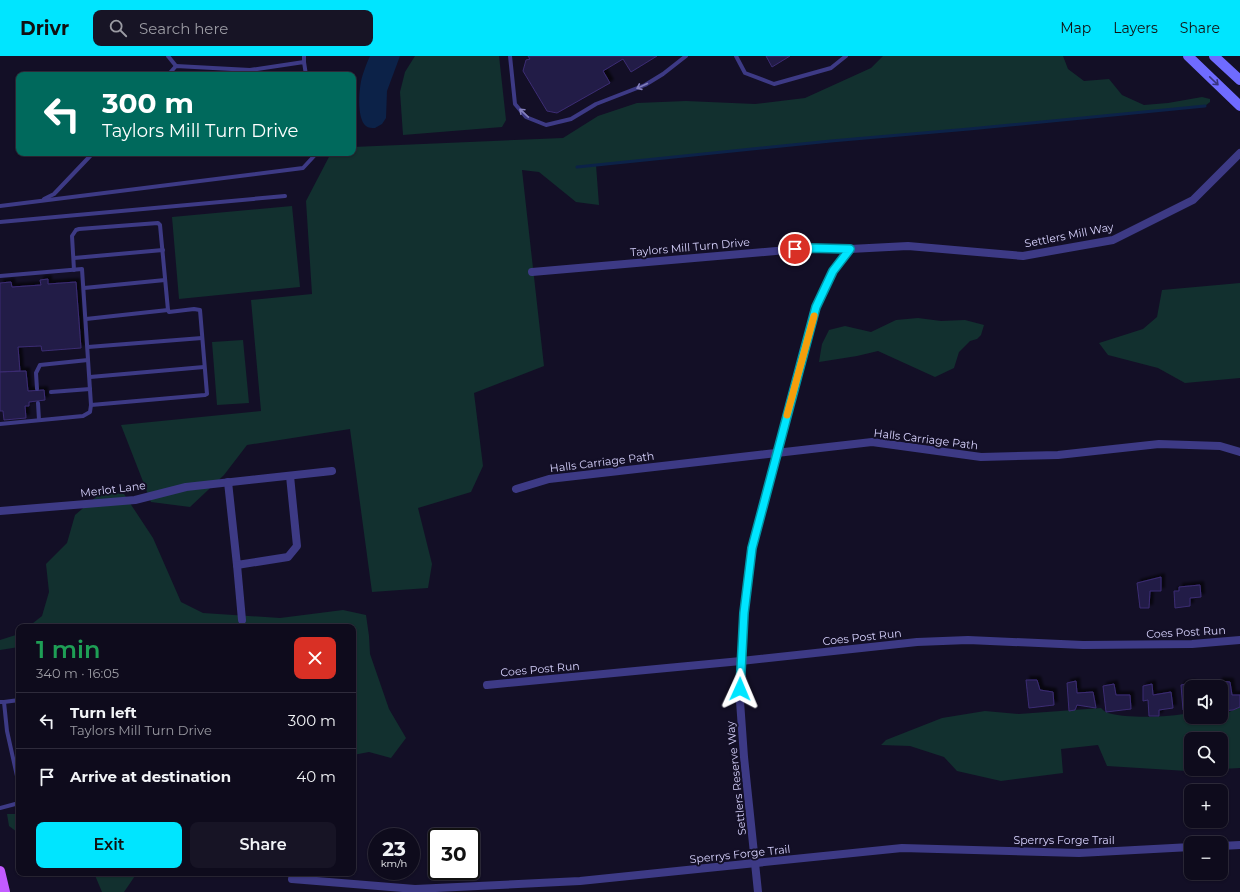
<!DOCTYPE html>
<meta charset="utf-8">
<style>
body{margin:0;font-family:Montserrat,sans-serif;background:#171425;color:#f1f3f6;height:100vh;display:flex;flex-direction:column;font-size:15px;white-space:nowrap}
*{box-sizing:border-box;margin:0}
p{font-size:13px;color:#9b9ba3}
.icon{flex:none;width:22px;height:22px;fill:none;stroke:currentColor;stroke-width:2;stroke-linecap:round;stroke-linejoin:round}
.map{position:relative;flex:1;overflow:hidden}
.sheet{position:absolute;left:16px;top:568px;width:340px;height:252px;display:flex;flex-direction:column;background:#0e0b1c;border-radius:8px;box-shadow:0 1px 3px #0004,0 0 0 1px #2e2b3b}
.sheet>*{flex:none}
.banner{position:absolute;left:16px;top:16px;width:340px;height:84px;border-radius:8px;box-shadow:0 1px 3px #0004,0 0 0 1px #2e2b3b;background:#00695c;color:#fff;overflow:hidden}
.controls{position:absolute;left:1184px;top:624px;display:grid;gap:8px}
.controls a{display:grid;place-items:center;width:44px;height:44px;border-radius:8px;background:#0e0b1c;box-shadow:0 1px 3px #0004,0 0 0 1px #2e2b3b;font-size:20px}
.speed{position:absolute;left:368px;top:772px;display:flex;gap:8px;font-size:20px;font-weight:700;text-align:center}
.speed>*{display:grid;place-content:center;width:52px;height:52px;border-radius:50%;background:#0e0b1c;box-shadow:0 1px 3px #0004,0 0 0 1px #2e2b3b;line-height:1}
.speed small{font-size:10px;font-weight:400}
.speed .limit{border:2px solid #111;border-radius:6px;background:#fff;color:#111}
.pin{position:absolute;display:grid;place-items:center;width:34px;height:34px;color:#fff;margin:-17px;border:2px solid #fff;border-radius:50%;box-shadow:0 1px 4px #0007}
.me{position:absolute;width:44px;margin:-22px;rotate:1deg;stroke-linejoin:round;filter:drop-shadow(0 0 3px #0008)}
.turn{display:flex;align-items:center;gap:14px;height:84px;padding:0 20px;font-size:18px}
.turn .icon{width:52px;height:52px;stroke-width:2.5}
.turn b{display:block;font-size:28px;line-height:34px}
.round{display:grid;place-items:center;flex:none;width:42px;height:42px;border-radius:8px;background:#171425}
.headline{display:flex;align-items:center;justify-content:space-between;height:68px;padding:0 20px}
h1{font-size:24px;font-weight:600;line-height:30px;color:#1e9e55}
.primary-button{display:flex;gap:8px;margin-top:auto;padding:8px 20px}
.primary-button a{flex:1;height:46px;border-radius:8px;background:#00e5ff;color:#111;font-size:16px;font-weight:600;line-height:46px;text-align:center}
.primary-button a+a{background:#171425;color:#f1f3f6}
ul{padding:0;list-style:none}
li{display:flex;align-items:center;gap:12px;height:56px;padding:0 20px;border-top:1px solid #2e2b3b}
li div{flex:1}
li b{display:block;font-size:15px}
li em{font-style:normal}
header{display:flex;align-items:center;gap:24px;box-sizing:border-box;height:56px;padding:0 20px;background:#00e5ff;color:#111}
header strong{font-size:19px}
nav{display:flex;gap:22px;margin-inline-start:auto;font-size:14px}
.search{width:280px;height:36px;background:#171425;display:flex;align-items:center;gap:10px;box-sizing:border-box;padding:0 14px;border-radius:8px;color:#9b9ba3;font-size:15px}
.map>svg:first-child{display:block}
.green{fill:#12302f}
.water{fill:#0c2248}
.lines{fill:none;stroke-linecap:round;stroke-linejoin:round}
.stream{stroke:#0c2248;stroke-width:3}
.building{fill:#241b47;stroke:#3b2d73;filter:url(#shadow)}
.lane{stroke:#3d3a85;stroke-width:4}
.street{stroke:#3d3a85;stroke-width:8}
.secondary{stroke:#6f6bff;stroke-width:10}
.primary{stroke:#c25bff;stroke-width:10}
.oneway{stroke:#38347d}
.oneway2{stroke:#837fbc}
.route-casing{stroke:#0095a6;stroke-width:10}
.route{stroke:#00e5ff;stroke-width:7}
.slow{stroke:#f59e0b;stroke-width:7}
.labels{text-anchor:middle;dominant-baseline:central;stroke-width:4;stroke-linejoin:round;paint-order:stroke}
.street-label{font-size:11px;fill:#d9d4ff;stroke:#130f26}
</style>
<header>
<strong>Drivr</strong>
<div class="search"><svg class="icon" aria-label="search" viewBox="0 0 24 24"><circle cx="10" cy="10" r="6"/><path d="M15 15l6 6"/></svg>Search here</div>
<nav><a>Map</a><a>Layers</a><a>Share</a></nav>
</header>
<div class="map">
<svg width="1240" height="836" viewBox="0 0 1240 836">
<defs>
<filter id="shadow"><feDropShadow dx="3.5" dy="-3.5" stdDeviation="1" flood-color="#0009"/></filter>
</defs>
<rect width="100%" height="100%" fill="#130f26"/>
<g class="green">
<path d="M415,0H499L506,64L502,71L403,79L400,36L405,16Z"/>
<path d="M883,0H1063L1068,13L1084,25L1109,23L1122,39L1144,49L1168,47L1202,41L1210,43V46L1205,50C1002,70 799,88 596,109L599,149L576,146L539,116L522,114L544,310L474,337L483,410L471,436L418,452L432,508L428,532L372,536L350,373L247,389L224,419L190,451L151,446L121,369L261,355L251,244L312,238L306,145L331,97H353V91L563,82L598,60L637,47L686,45L755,48L805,42L871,12Z"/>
<path d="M292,150L300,231L179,243L172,161Z"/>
<path d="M1240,227V322L1185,327L1158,312L1108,299L1099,287L1143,273L1157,261L1162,234Z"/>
<path d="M918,262L941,265L965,264L984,269L981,279L977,283L970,285L959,296L954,312L935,321L878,295L857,300L819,306L822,288L829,274L845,270L871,276L896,264Z"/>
<path d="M243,284L249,347L217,349L212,286Z"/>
<path d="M102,436L124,438L153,482L181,546L203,557L280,562L343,554L366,559L369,580L370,598L389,653L406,682L391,702L369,696L353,699V571H28L42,560L49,536L46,508L67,487L75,459Z"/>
<path d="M19,578V591L0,594V584Z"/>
<path d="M1240,651V712L1221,713V683H1191V713H1218L1187,715L1107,710L1098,689L1061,693L1063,717L1001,725L957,715L944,701L910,690L881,689L886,684L942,662L985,655L1019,658L1101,652C1103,654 1105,656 1108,657C1131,663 1167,661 1191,657V661H1221V659H1223Z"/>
<path d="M7,758H19V776H17L9,770Z"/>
<path d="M94,817H137L124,836H102Z"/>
</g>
<path class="water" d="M370,0H400L387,35L386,62L382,68L375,72C372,72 368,72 366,70C356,62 359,28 363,18C365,12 367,6 370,0Z"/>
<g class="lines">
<path class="stream" d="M577,111L831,85L969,73L1205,50"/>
</g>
<g class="building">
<path d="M528,0H657L631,16L623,3L603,15L610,27L557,57L547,55L523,15L526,4L530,3Z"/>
<path d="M766,0H790L772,11Z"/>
<path d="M48,223V228L76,226L81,292L42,295L41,290L18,291L20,315L0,316V227L11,226L12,231L41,229L40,224Z"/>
<path d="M26,315L28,335L44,334L45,344L29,346V350H25L26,362L4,364L3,355H0V316Z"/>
<path d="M1161,521V535H1150L1149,552H1140L1137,527Z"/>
<path d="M1200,529L1201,541L1190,542V550L1175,552L1174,535H1179V531Z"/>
<path d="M1026,624H1037L1040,634L1053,636L1054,649L1029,652Z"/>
<path d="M1076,625L1077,637L1093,636L1096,652L1077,649L1075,654L1069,655L1067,627Z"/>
<path d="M1219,625L1230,626L1232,639H1240V651L1233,654L1221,655V631H1219Z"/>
<path d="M1192,627L1191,654H1183L1181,629Z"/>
<path d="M1114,628L1116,639H1130L1131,653L1106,656L1103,630Z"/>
<path d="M1152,628L1153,639L1171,636L1173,652L1159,654V660H1149L1148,644L1143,645V630Z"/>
</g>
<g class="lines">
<g class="lane">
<path d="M168,0L176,10"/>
<path d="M304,0V6"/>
<path d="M510,0L515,48L526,61L546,69L571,63L596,48L645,29L663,18L686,0"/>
<path d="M736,0L745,17L774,28L831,12L846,0"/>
<path d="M168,19L176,10L250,14L304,6L306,19"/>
<path d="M44,143L54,138L93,97"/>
<path d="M0,150L303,112L315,99L314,97"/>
<path d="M0,166L285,140"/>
<path d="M74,202L163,194"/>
<path d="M74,214L72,180L76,174L79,173L158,167L160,169L168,254L169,256L194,253L200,254L207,338L205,339L91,349"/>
<path d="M0,220L82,213L91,349L90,356L83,360L0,368"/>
<path d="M84,232L165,224"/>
<path d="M86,263L168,254"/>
<path d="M88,291L202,282"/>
<path d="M90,321L204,311"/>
<path d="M37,333L36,317L40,309L88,304"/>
<path d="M51,336L90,333"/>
<path d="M38,347L39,364"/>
<path d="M0,646H4L7,675L19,729"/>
<path d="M4,646L19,644"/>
<path d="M0,752L19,747"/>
</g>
<g class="street">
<path d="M532,216L810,192L850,193L908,190L1023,200L1113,184L1193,144L1240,97"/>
<path d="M228,426L237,509L288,501L297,490L290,420"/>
<path d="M516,433L549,423L872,386L981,401L1058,399L1159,388L1220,390L1240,396"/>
<path d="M0,455L135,444L186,431L332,415"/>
<path d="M237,509L242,564"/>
<path d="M487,629L741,605L917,586L968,584L1083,589L1192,588L1240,584"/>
<path d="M1221,790L1240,789"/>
<path d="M292,823L415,833L580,825L902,792L1079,797L1191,791"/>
<path d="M758,836L744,701L740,645L741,605L744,557L752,493L816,251L833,215L850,193"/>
</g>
<g class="secondary">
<path d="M1188,0L1240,50"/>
<path d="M1214,0L1240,24"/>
</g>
<path class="primary" d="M0,815L5,836"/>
</g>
<defs><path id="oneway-shaft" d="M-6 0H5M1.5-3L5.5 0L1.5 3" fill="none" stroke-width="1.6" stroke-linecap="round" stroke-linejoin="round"/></defs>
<use class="oneway" href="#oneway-shaft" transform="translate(1214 25) rotate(44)"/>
<g class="oneway2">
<use href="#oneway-shaft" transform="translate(642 30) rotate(155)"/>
<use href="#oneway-shaft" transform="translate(524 57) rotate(-137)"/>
</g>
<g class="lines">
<g class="route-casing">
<path id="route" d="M740,633L744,557L752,492L816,251L833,215L850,193L810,192L795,193"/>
</g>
<use href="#route" class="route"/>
<path class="slow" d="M787,359L814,260"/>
</g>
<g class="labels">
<g class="street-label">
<text transform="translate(1069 179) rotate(-11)">Settlers Mill Way</text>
<text transform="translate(690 191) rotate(-5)">Taylors Mill Turn Drive</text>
<text transform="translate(926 383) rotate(7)">Halls Carriage Path</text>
<text transform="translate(602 406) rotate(-7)">Halls Carriage Path</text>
<text transform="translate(113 433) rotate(-7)">Merlot Lane</text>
<text transform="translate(1186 576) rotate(-3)">Coes Post Run</text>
<text transform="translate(862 581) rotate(-6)">Coes Post Run</text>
<text transform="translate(540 613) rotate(-5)">Coes Post Run</text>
<text transform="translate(736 722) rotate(-96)">Settlers Reserve Way</text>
<text x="1064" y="784">Sperrys Forge Trail</text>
<text transform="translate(740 798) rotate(-6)">Sperrys Forge Trail</text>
</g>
</g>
</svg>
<div class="controls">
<a><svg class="icon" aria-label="sound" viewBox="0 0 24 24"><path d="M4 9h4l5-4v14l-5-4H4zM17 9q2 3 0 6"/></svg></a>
<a><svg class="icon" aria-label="search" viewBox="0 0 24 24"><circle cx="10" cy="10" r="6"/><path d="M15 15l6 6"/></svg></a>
<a>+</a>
<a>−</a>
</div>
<div class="speed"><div>23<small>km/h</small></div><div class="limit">30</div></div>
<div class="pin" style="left:795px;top:193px;background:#d93025"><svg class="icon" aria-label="arrive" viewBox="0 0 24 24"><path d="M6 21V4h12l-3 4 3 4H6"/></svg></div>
<svg class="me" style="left:740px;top:633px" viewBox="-20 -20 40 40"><path d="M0-17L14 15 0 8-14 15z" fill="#00e5ff" stroke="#fff" stroke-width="4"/></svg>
<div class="banner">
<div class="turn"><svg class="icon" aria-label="left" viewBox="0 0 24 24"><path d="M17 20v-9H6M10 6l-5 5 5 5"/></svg><div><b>300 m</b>Taylors Mill Turn Drive</div></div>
</div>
<section class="sheet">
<div class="headline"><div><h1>1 min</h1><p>340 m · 16:05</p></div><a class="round" style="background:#d93025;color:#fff"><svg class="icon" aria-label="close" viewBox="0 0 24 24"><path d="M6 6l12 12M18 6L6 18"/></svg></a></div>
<ul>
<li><svg class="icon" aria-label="left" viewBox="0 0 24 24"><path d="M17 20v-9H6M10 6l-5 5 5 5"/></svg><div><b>Turn left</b><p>Taylors Mill Turn Drive</p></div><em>300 m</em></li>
<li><svg class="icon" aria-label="arrive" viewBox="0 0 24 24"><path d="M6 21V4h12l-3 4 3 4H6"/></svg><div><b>Arrive at destination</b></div><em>40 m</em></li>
</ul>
<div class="primary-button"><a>Exit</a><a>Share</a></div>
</section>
</div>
